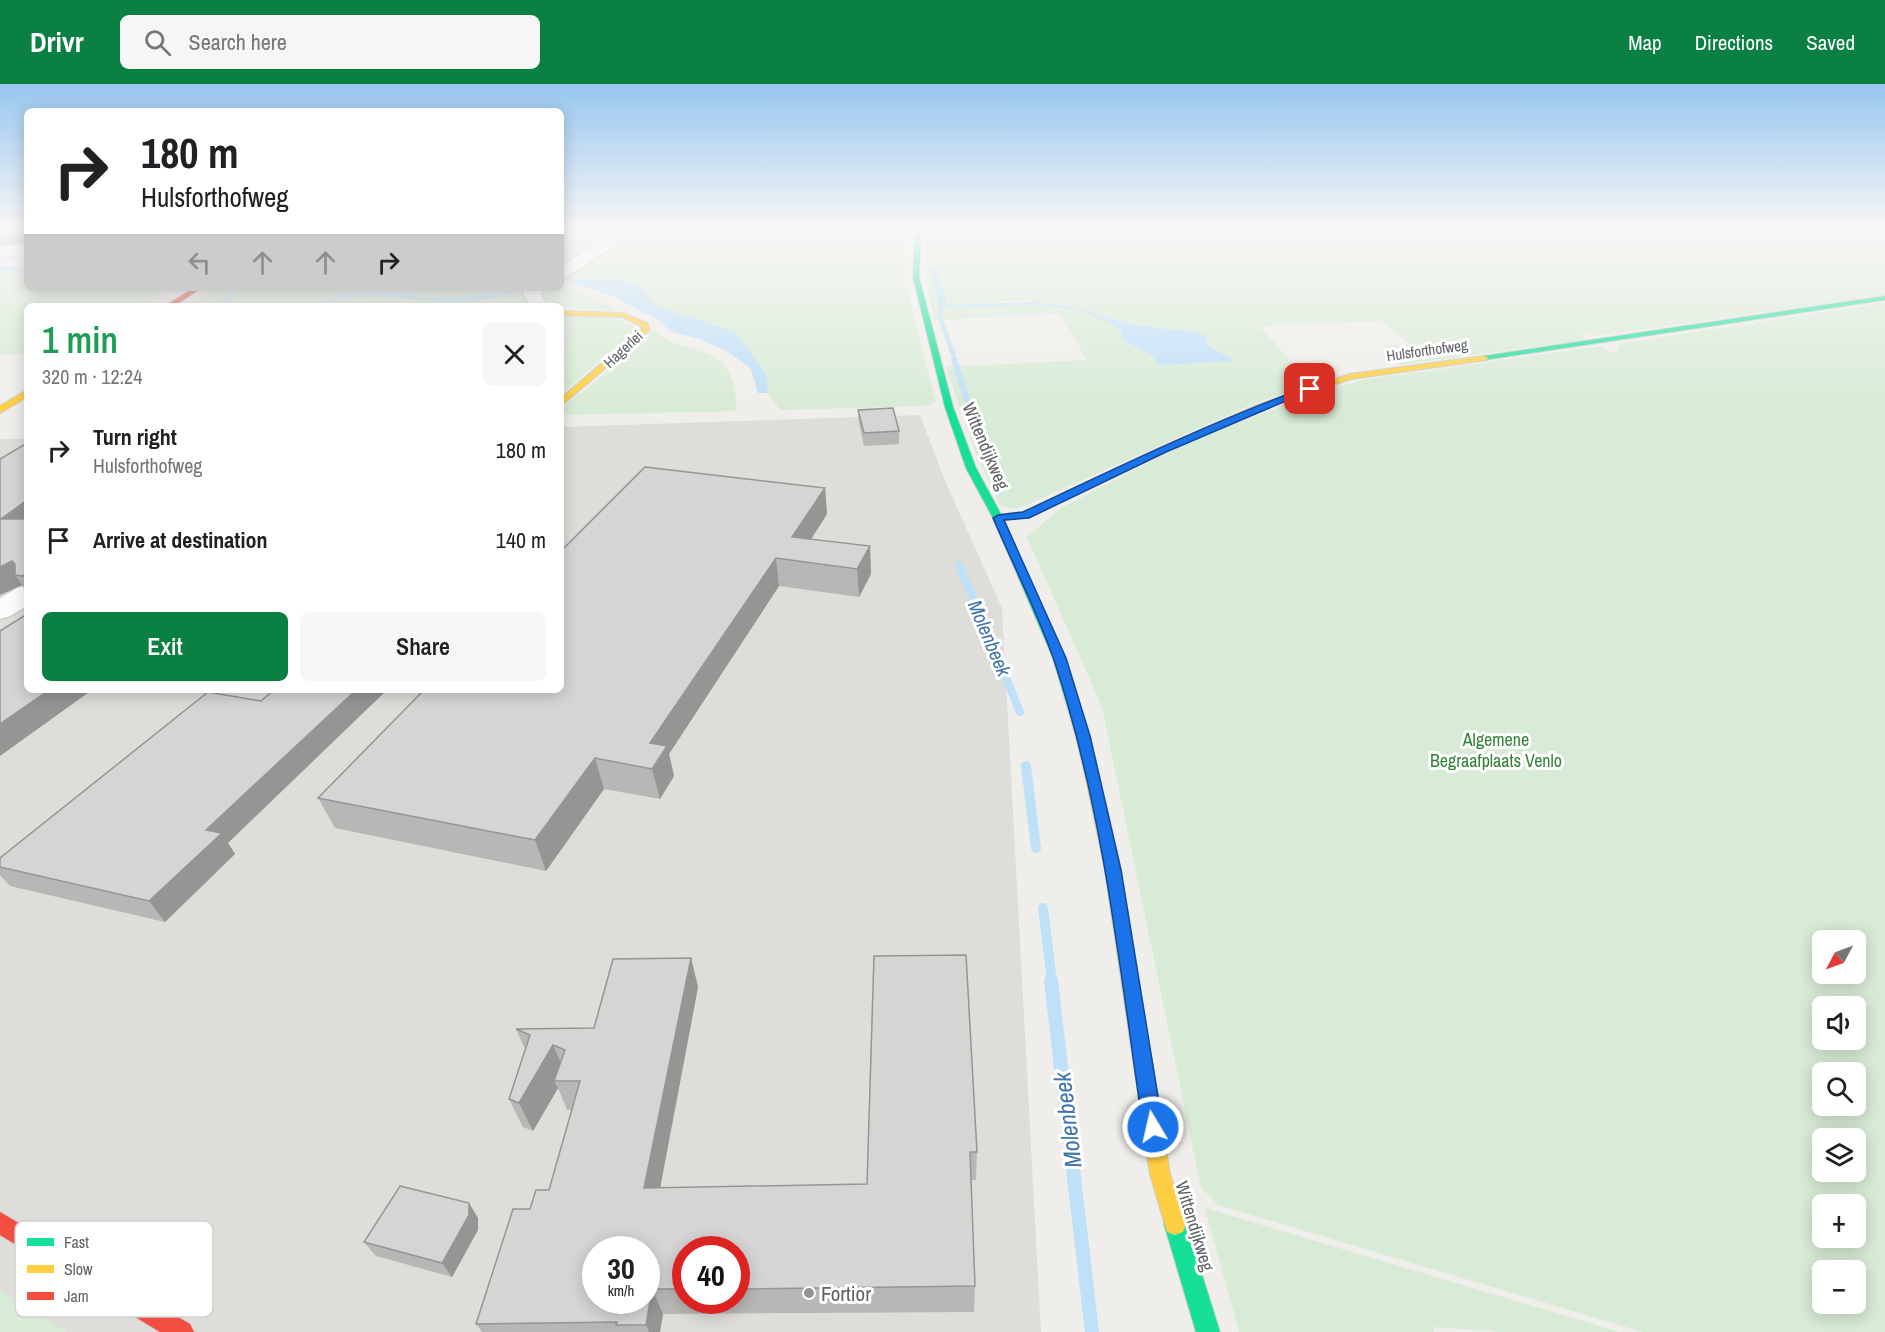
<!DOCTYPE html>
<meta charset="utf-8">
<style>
body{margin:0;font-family:"Archivo Narrow",sans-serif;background:#f6f6f6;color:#202124;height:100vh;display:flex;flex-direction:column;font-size:22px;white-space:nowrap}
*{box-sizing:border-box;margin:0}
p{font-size:20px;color:#757577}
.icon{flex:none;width:33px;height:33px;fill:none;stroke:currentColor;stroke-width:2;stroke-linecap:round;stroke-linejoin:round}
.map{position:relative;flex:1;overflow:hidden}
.sheet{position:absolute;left:24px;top:219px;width:540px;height:390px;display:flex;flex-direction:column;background:#fff;border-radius:9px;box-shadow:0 3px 15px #0003}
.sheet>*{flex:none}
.banner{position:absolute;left:24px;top:24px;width:540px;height:183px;border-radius:9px;box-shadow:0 3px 15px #0003;background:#fff;color:#202124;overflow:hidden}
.needle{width:39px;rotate:229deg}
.buttons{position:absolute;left:1812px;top:846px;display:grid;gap:12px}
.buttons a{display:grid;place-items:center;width:54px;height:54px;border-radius:9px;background:#fff;box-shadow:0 3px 15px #0003;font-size:30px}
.speed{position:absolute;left:582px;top:1152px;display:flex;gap:12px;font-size:30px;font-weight:700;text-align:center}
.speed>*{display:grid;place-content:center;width:78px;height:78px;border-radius:50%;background:#fff;box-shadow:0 3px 15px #0003;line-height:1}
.speed small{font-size:15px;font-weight:400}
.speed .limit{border:9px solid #d22;background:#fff;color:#111}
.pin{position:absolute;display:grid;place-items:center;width:51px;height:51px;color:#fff;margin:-26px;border-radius:12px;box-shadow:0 3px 9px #0006}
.me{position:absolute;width:66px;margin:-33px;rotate:351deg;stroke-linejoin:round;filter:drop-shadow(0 0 4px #0008)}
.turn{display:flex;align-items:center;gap:21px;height:126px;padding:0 18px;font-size:27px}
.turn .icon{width:78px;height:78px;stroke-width:2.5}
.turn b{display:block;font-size:42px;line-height:51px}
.lanes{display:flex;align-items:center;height:57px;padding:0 18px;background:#0003;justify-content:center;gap:30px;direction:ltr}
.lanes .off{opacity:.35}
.round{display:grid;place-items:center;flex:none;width:63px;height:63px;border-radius:9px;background:#f6f6f6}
.summary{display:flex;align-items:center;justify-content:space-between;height:102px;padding:0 18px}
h1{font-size:36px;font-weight:600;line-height:45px;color:#1e9e55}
.button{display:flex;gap:12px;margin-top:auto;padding:12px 18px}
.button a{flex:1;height:69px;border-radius:9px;background:#0b8043;color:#fff;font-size:24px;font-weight:600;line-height:69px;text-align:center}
.button a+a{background:#f6f6f6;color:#202124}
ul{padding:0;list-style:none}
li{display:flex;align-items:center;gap:18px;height:90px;padding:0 18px}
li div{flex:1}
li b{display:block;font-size:22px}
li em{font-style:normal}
header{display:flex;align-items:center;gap:36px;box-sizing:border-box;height:84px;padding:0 30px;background:#0b8043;color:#fff}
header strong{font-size:28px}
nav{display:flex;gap:33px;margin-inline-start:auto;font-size:21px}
.search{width:420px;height:54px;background:#f6f6f6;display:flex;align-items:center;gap:15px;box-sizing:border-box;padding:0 21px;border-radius:9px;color:#757577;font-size:22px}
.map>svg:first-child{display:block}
.industrial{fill:#dfddda;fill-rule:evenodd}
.green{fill:#d8ebd6;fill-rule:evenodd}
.water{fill:#bfe0f9}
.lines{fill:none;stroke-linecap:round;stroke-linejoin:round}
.stream-far4{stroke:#bfe0f9;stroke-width:4.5}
.stream-far3{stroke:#bfe0f9;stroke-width:6}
.stream-far2{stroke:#bfe0f9;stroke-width:8}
.stream-far1{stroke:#bfe0f9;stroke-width:10}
.stream{stroke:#bfe0f9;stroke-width:14}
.street-casing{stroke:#cbcccc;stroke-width:3}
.fast-casing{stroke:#cacacb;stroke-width:2}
.slow-casing{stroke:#cacacb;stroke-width:2}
.jam-casing{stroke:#cacacb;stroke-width:2}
.street{fill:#fdfcfc;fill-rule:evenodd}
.fast{fill:#16e098;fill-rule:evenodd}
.slow{fill:#ffcf43;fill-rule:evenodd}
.jam{fill:#f24e42;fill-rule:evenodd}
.wall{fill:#b8b7b5;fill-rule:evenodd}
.shaded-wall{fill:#969594}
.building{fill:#d6d5d3;stroke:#969594;stroke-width:1.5;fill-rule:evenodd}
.route{fill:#1a73e8;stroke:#114b97;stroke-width:1.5}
.poi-dot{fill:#919496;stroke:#fff;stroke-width:2}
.labels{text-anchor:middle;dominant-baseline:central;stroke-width:6;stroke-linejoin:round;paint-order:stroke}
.far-street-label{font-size:15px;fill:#5f6368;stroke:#fff}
.street-label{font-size:18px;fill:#5f6368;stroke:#fff}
.park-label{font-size:18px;fill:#348238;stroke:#fff}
.water-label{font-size:20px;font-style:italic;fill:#4174aa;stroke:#fff}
.near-poi-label{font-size:21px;fill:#5f6368;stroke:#fff;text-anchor:start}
.near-water-label{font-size:24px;font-style:italic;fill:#4174aa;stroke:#fff}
.key{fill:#fff;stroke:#cfd0d2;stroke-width:1.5}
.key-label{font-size:16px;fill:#5f6368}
</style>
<header>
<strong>Drivr</strong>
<div class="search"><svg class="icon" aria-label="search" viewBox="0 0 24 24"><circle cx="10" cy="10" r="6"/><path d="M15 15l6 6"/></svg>Search here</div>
<nav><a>Map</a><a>Directions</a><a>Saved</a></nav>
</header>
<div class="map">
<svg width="1885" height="1248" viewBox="0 0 1885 1248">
<rect width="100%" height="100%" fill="#efeeea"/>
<path class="industrial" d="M920,331L946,399L1002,524L1041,1248H0V355H27V606H561V343ZM596,1166H646V1216H596ZM686,1166H736V1216H686Z"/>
<g class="green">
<path d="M561,146H625L561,187Z"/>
<path d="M639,146H906L905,199L936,318L924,322L780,326L768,309L766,291L736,248L669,228L655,222L645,211L617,196L562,194Z"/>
<path d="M924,146H1885V211L1596,252L1590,248L1581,250L1585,256L1400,281L1384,262L1411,261L1381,237L1259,242L1293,279L1310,278L1326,295L1253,320L1017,425L1001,422L977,372L946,283L1087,276L1060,230L934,236L923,179L949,175L948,171L936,172L923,167ZM937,183L947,221C986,219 1033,211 1071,225L1036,221L940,224ZM1086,226C1106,235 1128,240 1150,243C1170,247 1188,243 1206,252L1209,262L1233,276L1152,271L1123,257L1122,248L1110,238L1081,228Z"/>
<path d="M0,186H27V204H173L143,222H27V270L0,271Z"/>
<path d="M561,203L590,212L619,227C599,226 554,228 543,209L546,204Z"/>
<path d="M215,204H534L532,222H320L335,215L351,213L345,209L314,222H187Z"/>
<path d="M1885,218V1248H1643L1218,1121L1201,1103L1102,623L1027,453L1061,424L1163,371L1227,343L1324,307L1362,296L1601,262L1609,268L1618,267L1619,260ZM1822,856H1856V890H1822ZM1822,922H1856V956H1822ZM1822,988H1856V1022H1822ZM1822,1054H1856V1088H1822ZM1822,1120H1856V1154H1822ZM1822,1186H1856V1220H1822Z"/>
<path d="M561,231H607L634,242L635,247L561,310Z"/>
<path d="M653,246C696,280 734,251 737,327L561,331V326L568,319L646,257Z"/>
<path d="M1205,1124L1620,1248H1501L1434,1243V1248H1239Z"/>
<path d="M0,1206L67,1248H0Z"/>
</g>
<g class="water">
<path d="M929,183H937L947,221L1035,218L1076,223L1071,225L1036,221L940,224Z"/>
<path d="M563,195L627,197L639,203L655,222L736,248L766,291L768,309H758L751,285L730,269L700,255L671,248L661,238L615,213Z"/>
<path d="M497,204H523C472,231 400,209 345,213C333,214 325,222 314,222L345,209L407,208L418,213L458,214Z"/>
<path d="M1086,226C1106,235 1128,240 1150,243C1170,247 1188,243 1206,252L1209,262L1235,277L1160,281L1152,271L1123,257L1122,248L1110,238L1080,228Z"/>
</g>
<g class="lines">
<g class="stream-far4">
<path d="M0,185H27"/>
<path d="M220,222L238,204"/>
<path d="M942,222L939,230L952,267"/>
</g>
<g class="stream-far3">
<path d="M952,266L953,269"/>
<path d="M954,275L982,364L1000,408"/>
</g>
<path class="stream-far2" d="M959,481L1020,628"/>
<g class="stream-far1">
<path d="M1026,682L1036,764"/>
<path d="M1043,824L1052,898"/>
</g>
<path class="stream" d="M1051,897L1092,1248"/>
<g class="street-casing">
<g id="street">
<path d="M620,146H638L567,193L561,194V182Z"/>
<path d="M27,161V171L0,173V163Z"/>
<path d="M527,204H546L541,210L548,222H530L523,209Z"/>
<path d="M27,501V522L10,532L0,535V514L17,504Z"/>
</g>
</g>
<g class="fast-casing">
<g id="fast">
<path d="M915,146H921L919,193L953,323L976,384L1003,434L1065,574L1090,652L1100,695L1098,699H1088L1086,695L1076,652L1053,574L993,434L966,384L945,323L913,193Z"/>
<path d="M1885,212V216L1484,276L1480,274L1484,272Z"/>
<path d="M1175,1129L1183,1132L1186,1140L1220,1248H1196L1164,1140L1167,1132Z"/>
</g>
</g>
<g class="slow-casing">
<g id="slow">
<path d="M561,227L623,229L647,239L650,246L561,322V314L642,245L641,242L622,233L561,231Z"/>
<path d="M1484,272L1488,274L1487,276L1351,295L1266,324L1165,368L1029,433L998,437L993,434L998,431L1023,428L1159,364L1260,320L1350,290Z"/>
<path d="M27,306V313L0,329V322Z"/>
<path d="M1093,690L1098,691L1100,695L1121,786L1170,1090L1186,1140L1183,1148L1175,1151L1167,1148L1150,1090L1105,786L1086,695L1088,691Z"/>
</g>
</g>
<g class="jam-casing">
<g id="jam">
<path d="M193,204H202L174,222H165Z"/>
<path d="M0,1128L190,1240L194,1248H160L0,1151Z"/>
</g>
</g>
<use href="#street" class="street"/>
<use href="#fast" class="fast"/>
<use href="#slow" class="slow"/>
<use href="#jam" class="jam"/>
</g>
<g class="wall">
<path d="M858,326L899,347V360L864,362L859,339Z"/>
<path d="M27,359V509L22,501L0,511V375Z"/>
<path d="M825,404L827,430L811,455L870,462L871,490L859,513L779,502L669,670L674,692L660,715L604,705L546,787L335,744L318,714Z"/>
<path d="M261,617L228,759L235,770L165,838L10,802L0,791V774Z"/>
<path d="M874,872L977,1068L976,1096H971L975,1202L974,1228L663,1230L660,1248H482L476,1240L530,1125L549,1106L572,1026H567L558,1004L533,1047L523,1043L509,1015L525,965L516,945L594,944L691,874L698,903L660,1104L867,1100ZM686,1166H736V1216H686Z"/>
<path d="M478,1134V1146L452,1193L376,1172L364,1158Z"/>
</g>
<g class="shaded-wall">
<path d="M22,149L27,159L0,161V151Z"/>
<path d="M825,404L827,430L797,477L792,453Z"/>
<path d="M27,416V446L1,435Z"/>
<path d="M870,462L871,490L859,513L857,485Z"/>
<path d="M776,474L779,502L669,670L674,692L660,715L652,685L650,659Z"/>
<path d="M12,477L22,492L15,491L22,501L0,511V483Z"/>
<path d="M27,488V498L23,492Z"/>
<path d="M49,606H92L0,672V640Z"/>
<path d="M356,606H387L228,759L235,770L165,838L149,817L206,746Z"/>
<path d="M595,674L604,705L546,787L535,756Z"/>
<path d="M691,874L698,903L655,1131L644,1104Z"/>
<path d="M553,961L566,990L554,997L558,1004L533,1047L519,1019Z"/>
<path d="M469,1119L478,1134V1146L452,1193L442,1179Z"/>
<path d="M652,1205L663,1230L660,1248H649L646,1241Z"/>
</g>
<g class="building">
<path d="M0,146H27V151H24L22,149L0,151Z"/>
<path d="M893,324L899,347L864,349L858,326Z"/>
<path d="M27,359V390L25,392H27V416L1,435H27V488L23,492L15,491V480L12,477L0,483V375Z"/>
<path d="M645,383L825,404L792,453L870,462L857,485L776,474L650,659L667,662L652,685L595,674L535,756L318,714L424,606H561V467Z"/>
<path d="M27,530V606H49L0,640V547Z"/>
<path d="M274,606H356L206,746L222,749L149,817L0,783V774L208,608L261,617Z"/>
<path d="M966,871L977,1068H970L975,1202L736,1205V1166H686V1205H652L646,1241H616L617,1238L476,1240L513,1125H530L536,1106H549L580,997H554L565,966L553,961L519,1019L509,1015L530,951L516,945L594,944L613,875L691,874L644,1104L867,1100L874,872ZM596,1166H646V1216H596Z"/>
<path d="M400,1102L469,1119V1131L442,1179L364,1158Z"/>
</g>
<linearGradient id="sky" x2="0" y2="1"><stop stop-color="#97c6ef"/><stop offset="0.45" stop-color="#f8f7f6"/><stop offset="1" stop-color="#f8f7f6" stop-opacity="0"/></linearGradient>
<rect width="1885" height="321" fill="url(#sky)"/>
<path class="route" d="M1307,303L1314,305L1166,368L1029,434L1004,436L1066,574L1090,652L1121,786L1163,1043L1160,1050L1153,1053L1146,1050L1143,1043C1120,887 1104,726 1054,576C1037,527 1013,481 993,434L998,431L1023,428C1116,384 1209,339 1307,303Z"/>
<circle class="poi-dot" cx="809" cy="1209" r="6"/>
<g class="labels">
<g class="far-street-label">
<text transform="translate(623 265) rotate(-43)">Hagerlei</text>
<text transform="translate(1427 266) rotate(-8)">Hulsforthofweg</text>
</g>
<g class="street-label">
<text transform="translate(986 362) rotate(67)">Wittendijkweg</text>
<text transform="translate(1195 1142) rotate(73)">Wittendijkweg</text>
</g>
<g class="park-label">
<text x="1496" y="655">Algemene<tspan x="1496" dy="21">Begraafplaats Venlo</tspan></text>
</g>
<g class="water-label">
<text transform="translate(990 554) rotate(67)">Molenbeek</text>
</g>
<g class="near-poi-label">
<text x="821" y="1209">Fortior</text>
</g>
<g class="near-water-label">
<text transform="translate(1067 1036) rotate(-97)">Molenbeek</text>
</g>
</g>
<rect x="15" y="1137" width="198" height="96" rx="9" class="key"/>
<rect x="27" y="1154" width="27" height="8" fill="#16e098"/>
<rect x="27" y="1181" width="27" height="8" fill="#ffcf43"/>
<rect x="27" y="1208" width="27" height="8" fill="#f24e42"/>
<g class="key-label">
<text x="64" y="1164">Fast</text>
<text x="64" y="1191">Slow</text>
<text x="64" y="1218">Jam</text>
</g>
</svg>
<div class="buttons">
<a><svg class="needle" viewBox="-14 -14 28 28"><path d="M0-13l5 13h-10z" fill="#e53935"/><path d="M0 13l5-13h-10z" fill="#757577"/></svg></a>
<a><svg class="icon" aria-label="sound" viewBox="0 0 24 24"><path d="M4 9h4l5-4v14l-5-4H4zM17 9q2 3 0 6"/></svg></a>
<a><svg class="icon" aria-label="search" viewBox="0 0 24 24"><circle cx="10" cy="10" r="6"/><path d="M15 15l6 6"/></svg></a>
<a><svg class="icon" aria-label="layers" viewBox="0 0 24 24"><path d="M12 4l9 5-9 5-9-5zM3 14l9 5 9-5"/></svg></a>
<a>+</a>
<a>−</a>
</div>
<div class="speed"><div>30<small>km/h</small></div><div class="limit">40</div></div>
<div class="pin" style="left:1310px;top:305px;background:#d93025"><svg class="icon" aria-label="arrive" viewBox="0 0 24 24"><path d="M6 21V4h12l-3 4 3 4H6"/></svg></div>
<svg class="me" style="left:1153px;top:1043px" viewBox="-20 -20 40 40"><circle r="17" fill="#1a73e8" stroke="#fff" stroke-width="3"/><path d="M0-11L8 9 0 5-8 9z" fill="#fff"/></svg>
<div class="banner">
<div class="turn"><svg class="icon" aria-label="right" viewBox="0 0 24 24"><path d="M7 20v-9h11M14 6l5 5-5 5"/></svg><div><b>180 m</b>Hulsforthofweg</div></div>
<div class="lanes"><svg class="icon off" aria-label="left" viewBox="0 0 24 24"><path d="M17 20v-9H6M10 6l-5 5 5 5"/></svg><svg class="icon off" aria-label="ahead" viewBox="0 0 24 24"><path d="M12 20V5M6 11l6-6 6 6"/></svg><svg class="icon off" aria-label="ahead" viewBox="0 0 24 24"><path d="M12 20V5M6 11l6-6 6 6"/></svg><svg class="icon" aria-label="right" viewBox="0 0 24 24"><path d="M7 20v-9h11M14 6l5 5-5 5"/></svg></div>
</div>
<section class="sheet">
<div class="summary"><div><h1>1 min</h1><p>320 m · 12:24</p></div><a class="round"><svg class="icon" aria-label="close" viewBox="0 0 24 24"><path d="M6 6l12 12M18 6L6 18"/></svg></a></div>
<ul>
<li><svg class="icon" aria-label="right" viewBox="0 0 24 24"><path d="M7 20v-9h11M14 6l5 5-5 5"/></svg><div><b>Turn right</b><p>Hulsforthofweg</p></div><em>180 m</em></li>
<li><svg class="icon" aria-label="arrive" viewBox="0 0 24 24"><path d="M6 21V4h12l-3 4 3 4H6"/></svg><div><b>Arrive at destination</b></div><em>140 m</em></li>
</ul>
<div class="button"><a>Exit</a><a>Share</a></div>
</section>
</div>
